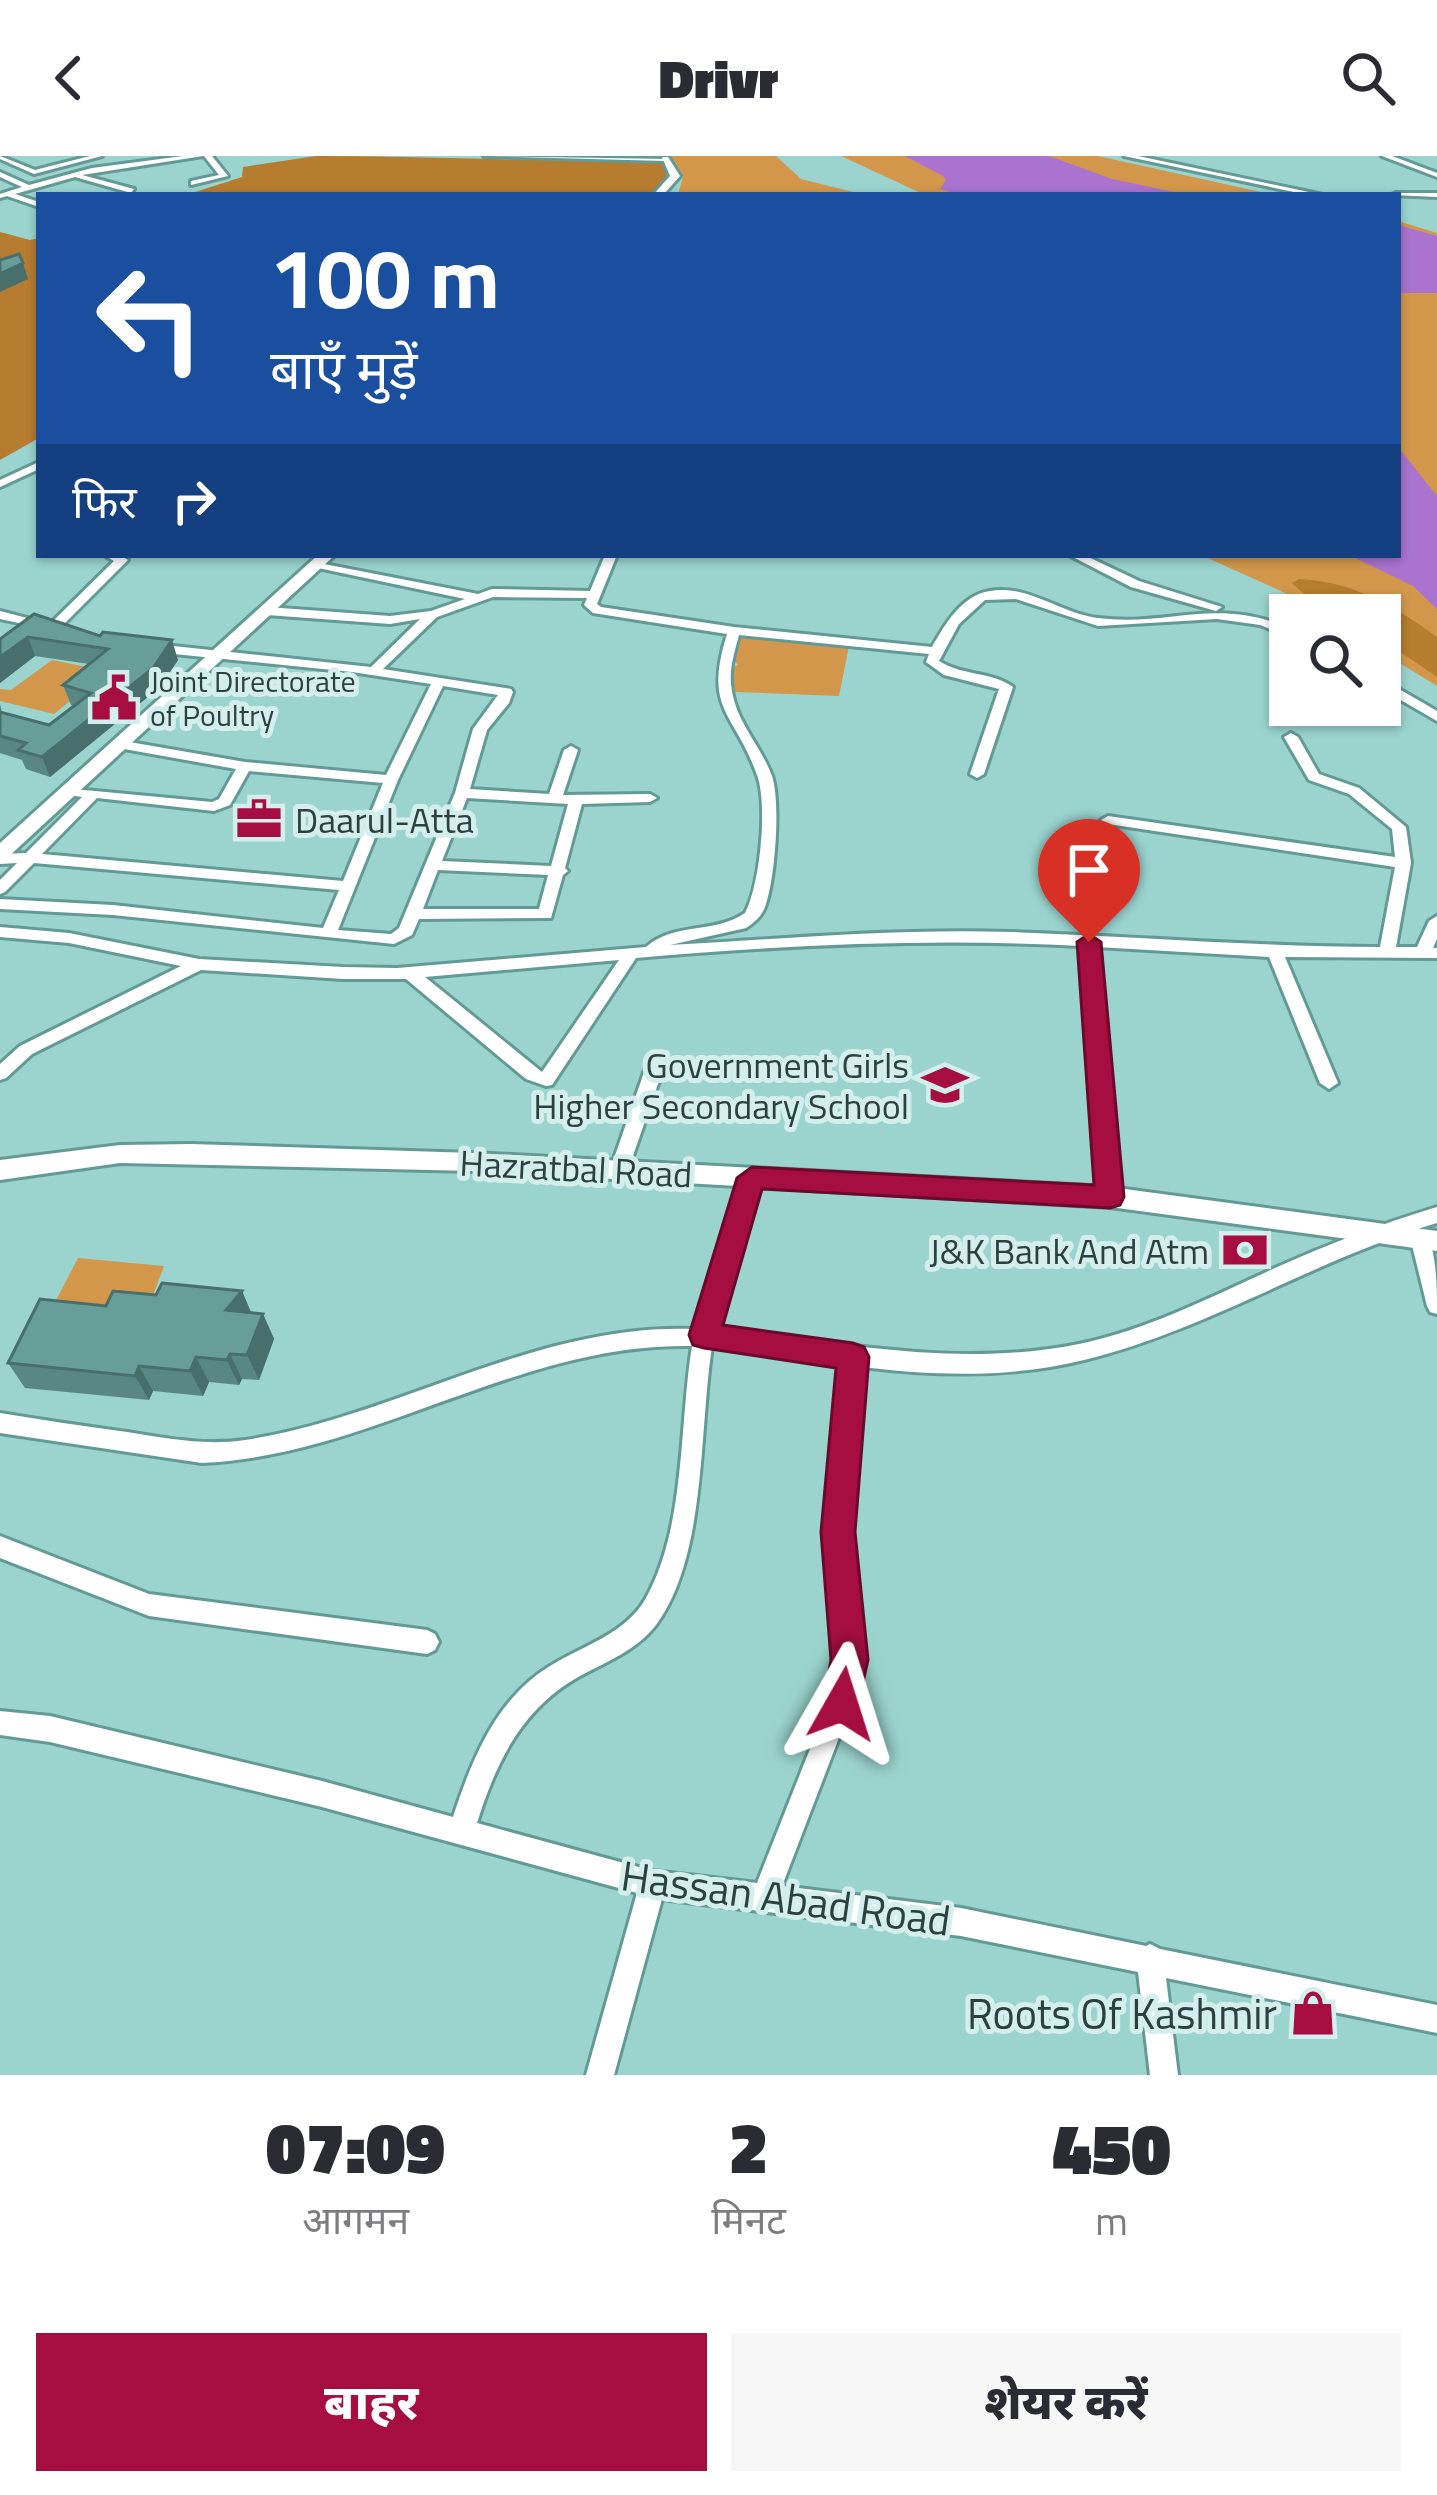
<!DOCTYPE html>
<html lang="hi">
<meta charset="utf-8">
<style>
body{margin:0;font-family:"Titillium Web","Noto Sans Devanagari",sans-serif;background:#f7f7f7;color:#2b2b33;height:100vh;display:flex;flex-direction:column;font-size:45px;white-space:nowrap}
*{box-sizing:border-box;margin:0}
p{font-size:39px;color:#7c7c81}
.icon{flex:none;width:66px;height:66px;fill:none;stroke:currentColor;stroke-width:2;stroke-linecap:round;stroke-linejoin:round}
.map{position:relative;height:1919px;overflow:hidden}
.sheet{display:flex;flex-direction:column;background:#fff;flex:1}
.sheet>*{flex:none}
.top-card{position:absolute;left:36px;top:36px;width:1365px;height:366px;border-radius:0px;box-shadow:0 3px 9px #0004;background:#1a4fa0;color:#fff;overflow:hidden}
.buttons{position:absolute;left:1269px;top:438px;display:grid;gap:24px}
.buttons a{display:grid;place-items:center;width:132px;height:132px;border-radius:0px;background:#fff;box-shadow:0 3px 9px #0004;font-size:60px}
.pin{position:absolute;display:grid;place-items:center;width:102px;height:102px;color:#fff;margin:-123px -51px;border-radius:50% 50% 50% 0;rotate:-45deg;box-shadow:0 0 12px #0007}
.pin .icon{rotate:45deg}
.me{position:absolute;width:132px;margin:-66px;rotate:6deg;stroke-linejoin:round;filter:drop-shadow(0 0 9px #0008)}
.turn{display:flex;align-items:center;gap:42px;height:252px;padding:0 36px;font-size:54px}
.turn .icon{width:156px;height:156px;stroke-width:2.5}
.turn b{display:block;font-size:84px;line-height:102px}
.then{display:flex;align-items:center;height:114px;padding:0 36px;background:#0003;gap:24px;font-size:45px}
.eta{display:flex;justify-content:space-evenly;align-items:center;height:204px;text-align:center}
.eta b{font-size:72px;font-weight:800;line-height:84px}
.button{display:flex;gap:24px;margin-top:auto;padding:24px 36px}
.button a{flex:1;height:138px;border-radius:0px;background:#a60e42;color:#fff;font-size:48px;font-weight:800;line-height:138px;text-align:center}
.button a+a{background:#f7f7f7;color:#2b2b33}
header{display:flex;justify-content:space-between;align-items:center;height:156px;padding:0 36px;background:#fff;font-size:54px;font-weight:800}
.map>svg:first-child{display:block}
.green{fill:#d3974c}
.forest{fill:#b67c30}
.water{fill:#a973cf}
.lines{fill:none;stroke-linecap:round;stroke-linejoin:round}
.street-casing{stroke:#649a96;stroke-width:6}
.secondary-casing{stroke:#649a96;stroke-width:6}
.street{fill:#fff;fill-rule:evenodd}
.secondary{fill:#fff;fill-rule:evenodd}
.wall{fill:#598884}
.shaded-wall{fill:#486f6c}
.building{fill:#679e9a;stroke:#486f6c;stroke-width:3}
.route{fill:#a60e42;stroke:#6c092b;stroke-width:3}
.labels{text-anchor:middle;dominant-baseline:central;stroke-width:10;stroke-linejoin:round;paint-order:stroke}
.far-poi-label{font-size:30px;fill:#2a413f;stroke:#d3eeec;text-anchor:start}
.poi-label{font-size:36px;fill:#2a413f;stroke:#d3eeec;text-anchor:end}
.street-label{font-size:36px;fill:#2a413f;stroke:#d3eeec}
.near-street-label{font-size:42px;fill:#2a413f;stroke:#d3eeec}
.near-poi-label{font-size:42px;fill:#2a413f;stroke:#d3eeec;text-anchor:end}
</style>
<header><svg class="icon" aria-label="back" viewBox="0 0 24 24"><path d="M15 5l-7 7 7 7"/></svg>Drivr<svg class="icon" aria-label="search" viewBox="0 0 24 24"><circle cx="10" cy="10" r="6"/><path d="M15 15l6 6"/></svg></header>
<div class="map">
<svg width="1437" height="1919" viewBox="0 0 1437 1919">
<rect width="100%" height="100%" fill="#9bd4cf"/>
<g class="green">
<path d="M664,0H776L801,23L865,39H678L683,20Z"/>
<path d="M841,0H1098L1274,39H925Z"/>
<path d="M1398,65L1437,77V530L1380,495V459H1321L1281,435L1201,399H1398Z"/>
<path d="M740,479L849,490L839,540L735,536L729,513L738,509L731,500Z"/>
<path d="M52,504L107,515L54,558L0,545V533L11,534Z"/>
<path d="M78,1102L164,1110L146,1158L51,1154Z"/>
</g>
<g class="forest">
<path d="M316,0C433,0 548,7 665,3L669,21L652,39H186L242,21L243,11Z"/>
<path d="M0,76L30,84L39,82V282L0,304Z"/>
<path d="M1299,423C1354,426 1393,449 1437,481V521L1380,482V459C1340,459 1321,455 1292,427Z"/>
</g>
<g class="water">
<path d="M905,0H1049L1112,23L1188,39H961L940,33L946,24L943,20Z"/>
<path d="M1398,69L1437,80V137H1398Z"/>
<path d="M1398,291L1437,340V453L1413,430L1349,399H1398Z"/>
</g>
<g class="lines">
<g class="street-casing">
<g id="street">
<path d="M0,0L35,14L90,0H102L34,18L0,3Z"/>
<path d="M183,0H203L82,19L134,33L131,37L75,21L15,38L39,46V51L7,40L0,42V38L22,31L0,21V16L29,29L92,12Z"/>
<path d="M204,0H212L228,20L191,29V25L219,19Z"/>
<path d="M484,0L669,3L665,5Z"/>
<path d="M1124,0H1138L1323,39H1308Z"/>
<path d="M1382,0H1392L1437,17V21Z"/>
<path d="M1396,37H1437V41L1392,39Z"/>
<path d="M39,306V313L0,331V324Z"/>
<path d="M104,399H120L128,404L57,475L0,463V455L50,468L114,405Z"/>
<path d="M605,399H617L597,448L601,451L734,471L932,491C945,468 962,439 990,435C1028,428 1061,458 1098,462C1171,471 1213,440 1290,472V481L1260,469L1217,463L1098,470L1016,443L985,444L959,468L939,505C962,520 991,515 1013,531L984,618L977,622L970,618L999,533L944,519L926,506L929,498L739,479C734,498 728,516 732,535C737,567 761,590 772,620C781,647 775,724 765,751C761,761 755,766 746,772L670,789C783,783 898,772 1011,776C1134,780 1257,791 1380,791L1395,711L1108,668L1101,664L1108,660L1395,701L1392,673L1349,638L1309,624L1284,581L1291,577L1298,581L1319,618L1359,632L1406,671L1411,707L1396,791H1417L1429,765L1437,760V783L1433,792H1437V802L1285,801L1338,927L1329,933L1320,927L1269,801L1097,791L1119,1041L1117,1046H1103L1101,1041L1081,790C934,782 784,789 636,802L552,929L546,930L526,923L406,823H343L201,814L32,898L6,922L0,924V908L20,890L181,810L69,787L0,781V771L69,777L199,803L343,811L397,812L646,791C674,766 715,778 745,757C760,729 768,649 757,619C734,555 703,555 727,478L593,457L584,449L587,442L493,441L437,461L383,513L511,533L513,536L509,547L487,574L470,633L549,638L564,594L571,590L578,594L563,639L650,638L657,642L650,646L582,648L565,712L568,715L563,719L551,762L419,763L412,779L394,788L113,759L0,753V743L113,749L323,772L339,734L34,707L5,736L0,738V724L17,707L0,708V698L26,697L82,641L63,638V632L212,646L219,643L236,613L113,591L111,588L118,584L245,606L386,619L431,528L352,516L154,496L148,492L154,488L371,511L420,463L390,468L267,459L261,455L267,451L390,460L431,455L465,443L318,412L312,408L314,406L478,438L492,433L590,435ZM443,530L498,539L473,573L455,637L399,772L391,778L338,774L398,624ZM249,615L383,627L343,725L42,698L97,642L214,655L230,649ZM467,642L568,648L551,710L442,705ZM438,714L548,719L539,753H423ZM619,804L542,916L425,821Z"/>
<path d="M1069,399H1084L1139,425L1222,451L1216,455L1131,431Z"/>
<path d="M1380,522L1437,555V565L1380,532Z"/>
<path d="M657,899L666,905L628,1014L626,1019H612L610,1014L648,905Z"/>
<path d="M752,1014L759,1016L761,1021L715,1174C840,1185 954,1213 1079,1188C1147,1174 1211,1141 1275,1112C1328,1088 1381,1068 1437,1051V1067C1316,1103 1207,1174 1084,1204C1012,1222 935,1220 863,1211L849,1376L860,1527L782,1730L961,1752L1146,1790L1150,1788L1160,1793L1437,1849V1877L1166,1822L1178,1919H1150L1138,1816L961,1780L662,1743L614,1919H586L637,1737L322,1651L50,1586L0,1579V1555L50,1560L322,1625L453,1661C472,1603 496,1543 550,1510C584,1489 626,1478 646,1442C686,1370 679,1269 692,1190C520,1186 371,1300 202,1307L0,1277V1257C42,1264 84,1270 127,1276C166,1282 204,1290 245,1284C397,1261 538,1166 695,1173L743,1021L745,1016ZM712,1191L842,1208L827,1376L836,1527L757,1727L653,1715L477,1667C496,1606 522,1552 580,1520C606,1506 637,1494 656,1469C707,1400 699,1273 712,1191Z"/>
<path d="M1420,1073L1427,1076C1437,1103 1437,1129 1437,1158L1430,1156L1427,1150L1410,1081L1413,1076Z"/>
<path d="M0,1380L149,1438L427,1474L435,1478L439,1486L435,1494L427,1498L149,1460L0,1402Z"/>
</g>
</g>
<g class="secondary-casing">
<g id="secondary">
<path d="M662,1H668L680,20L663,39H653L670,20Z"/>
<path d="M318,399H335L7,702L0,704V687Z"/>
<path d="M191,988L473,997L1110,1031L1437,1075V1095L1110,1051L473,1015L120,1007L0,1024V1004L120,989Z"/>
</g>
</g>
<use href="#street" class="street"/>
<use href="#secondary" class="secondary"/>
</g>
<g class="wall">
<path d="M34,458L178,504L160,531L50,621L26,613L22,604L0,597V548L2,556L49,569L74,550L71,549L63,529L89,508L35,500L0,527V483Z"/>
<path d="M242,1135L251,1157L263,1158L274,1183L259,1224L242,1223L239,1229L209,1226L203,1240L153,1235L149,1244L25,1232L8,1207L156,1139Z"/>
</g>
<g class="shaded-wall">
<path d="M23,107L28,123L0,136V118Z"/>
<path d="M28,481L35,500L0,527V501Z"/>
<path d="M172,484L178,504L160,531L50,621L42,601Z"/>
<path d="M242,1135L253,1161L226,1154Z"/>
<path d="M263,1158L274,1183L259,1224L247,1199Z"/>
<path d="M230,1198L242,1223L239,1229L227,1204Z"/>
<path d="M196,1201L209,1226L203,1240L190,1215Z"/>
<path d="M139,1210L153,1235L149,1244L135,1220Z"/>
</g>
<g class="building">
<path d="M19,98L23,107L0,118V104Z"/>
<path d="M34,458L100,480L103,476L172,484L153,512L42,601L18,594L26,587L0,580V556L49,569L91,537L63,529L108,493L28,481L0,501V483Z"/>
<path d="M162,1127L242,1135L226,1154L263,1158L247,1199L230,1198L227,1204L196,1201L190,1215L139,1210L135,1220L8,1207L40,1143L106,1150L113,1135L156,1139Z"/>
</g>
<path class="route" d="M1089,778L1101,786L1124,1041L1120,1049L1110,1052L762,1033L723,1169L853,1187L864,1191L869,1201L855,1376L868,1504L855,1561L842,1566L828,1561L823,1548L831,1504L821,1376L836,1212L704,1192L693,1189L689,1179L737,1022L752,1011L1094,1029L1077,786Z"/>
<defs>
<g id="civic-bare" transform="scale(3.6)"><path d="M-.6-6.5H3V-4.5H.6V-3L4-1V1h2V6H-6V1h2V-1L-.6-3ZM-1.2 2.5V6h2.4V2.5Z" fill="#a60e42" stroke="#d3eeec" stroke-width="2.5" paint-order="stroke"/></g>
<g id="office-bare" transform="scale(3.6)"><path d="M-6-3h4V-5.5h4V-3h4V5H-6ZM-1-4.5V-3h2v-1.5ZM-6 0V1H6V0Z" fill="#a60e42" stroke="#d3eeec" stroke-width="2.5" paint-order="stroke"/></g>
<g id="school-bare" transform="scale(3.6)"><path d="M0-5L7-2L0 1L-7-2ZM-4 1L0 2.5L4 1V4Q0 6-4 4Z" fill="#a60e42" stroke="#d3eeec" stroke-width="2.5" paint-order="stroke"/></g>
<g id="bank-bare" transform="scale(3.6)"><path d="M-6-4H6V4H-6ZM0-2.3a2.3 2.3 0 1 0 0 4.6a2.3 2.3 0 1 0 0-4.6Z" fill="#a60e42" stroke="#d3eeec" stroke-width="2.5" paint-order="stroke"/></g>
<g id="shop-bare" transform="scale(3.6)"><path d="M-5-2.5h2.3a2.7 3.5 0 0 1 5.4 0H5L5.5 6h-11ZM-1.5-2.5h3a1.5 2.3 0 0 0-3 0Z" fill="#a60e42" stroke="#d3eeec" stroke-width="2.5" paint-order="stroke"/></g>
</defs>
<g fill-rule="evenodd">
<use href="#civic-bare" x="114" y="542"/>
<use href="#office-bare" x="259" y="663"/>
<use href="#school-bare" x="945" y="929"/>
<use href="#bank-bare" x="1245" y="1094"/>
<use href="#shop-bare" x="1313" y="1857"/>
</g>
<g class="labels">
<g class="far-poi-label">
<text x="150" y="525">Joint Directorate<tspan x="150" dy="34">of Poultry</tspan></text>
</g>
<g class="poi-label">
<text x="295" y="663" text-anchor="start">Daarul-Atta</text>
<text x="909" y="908">Government Girls<tspan x="909" dy="41">Higher Secondary School</tspan></text>
<text x="1209" y="1094">J&amp;K Bank And Atm</text>
</g>
<g class="street-label">
<text transform="translate(576 1012) rotate(3)">Hazratbal Road</text>
</g>
<g class="near-street-label">
<text transform="translate(786 1741) rotate(8)">Hassan Abad Road</text>
</g>
<g class="near-poi-label">
<text x="1277" y="1857">Roots Of Kashmir</text>
</g>
</g>
</svg>
<div class="buttons">
<a><svg class="icon" aria-label="search" viewBox="0 0 24 24"><circle cx="10" cy="10" r="6"/><path d="M15 15l6 6"/></svg></a>
</div>
<div class="pin" style="left:1089px;top:786px;background:#d93025"><svg class="icon" aria-label="arrive" viewBox="0 0 24 24"><path d="M6 21V4h12l-3 4 3 4H6"/></svg></div>
<svg class="me" style="left:842px;top:1548px" viewBox="-20 -20 40 40"><path d="M0-17L14 15 0 8-14 15z" fill="#a60e42" stroke="#fff" stroke-width="4"/></svg>
<div class="top-card">
<div class="turn"><svg class="icon" aria-label="left" viewBox="0 0 24 24"><path d="M17 20v-9H6M10 6l-5 5 5 5"/></svg><div><b>100 m</b>बाएँ मुड़ें</div></div>
<div class="then">फिर<svg class="icon" aria-label="right" viewBox="0 0 24 24"><path d="M7 20v-9h11M14 6l5 5-5 5"/></svg></div>
</div>
</div>
<section class="sheet">
<div class="eta">
<div><b>07:09</b><p>आगमन</p></div>
<div><b>2</b><p>मिनट</p></div>
<div><b>450</b><p>m</p></div>
</div>
<div class="button"><a>बाहर</a><a>शेयर करें</a></div>
</section>
